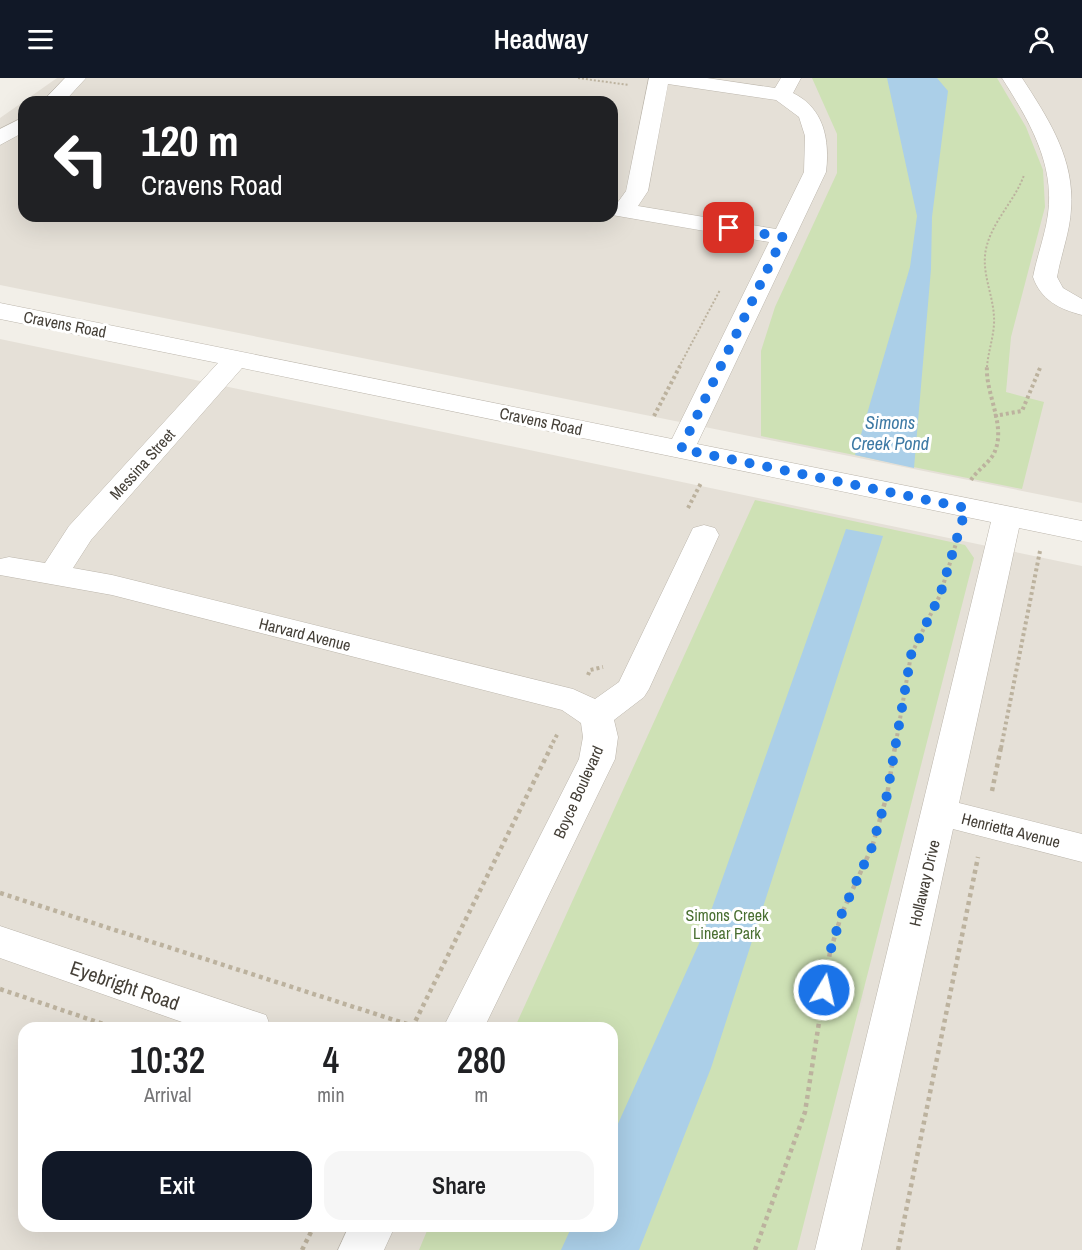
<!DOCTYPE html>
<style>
body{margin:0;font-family:"Archivo Narrow",sans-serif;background:#f6f6f6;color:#202124;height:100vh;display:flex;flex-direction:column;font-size:22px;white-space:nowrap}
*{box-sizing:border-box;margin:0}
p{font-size:20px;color:#757577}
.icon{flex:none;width:33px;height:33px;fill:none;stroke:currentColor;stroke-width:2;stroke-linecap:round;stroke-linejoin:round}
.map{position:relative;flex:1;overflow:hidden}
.details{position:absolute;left:18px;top:944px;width:600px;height:210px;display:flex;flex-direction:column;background:#fff;border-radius:18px;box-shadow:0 6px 24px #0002}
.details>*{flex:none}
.top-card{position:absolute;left:18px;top:18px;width:600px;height:126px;border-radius:18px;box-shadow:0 6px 24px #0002;background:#202124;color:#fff;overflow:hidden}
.pin{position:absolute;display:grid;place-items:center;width:51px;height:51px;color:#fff;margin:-26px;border-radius:12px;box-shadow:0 3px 9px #0006}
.me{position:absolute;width:66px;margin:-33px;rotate:9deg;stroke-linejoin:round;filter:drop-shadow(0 0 4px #0008)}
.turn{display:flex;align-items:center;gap:21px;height:126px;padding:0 24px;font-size:27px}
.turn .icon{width:78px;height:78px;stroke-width:2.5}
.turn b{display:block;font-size:42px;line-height:51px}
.eta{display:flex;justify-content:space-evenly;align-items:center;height:102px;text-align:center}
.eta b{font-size:36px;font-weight:600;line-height:42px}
.cta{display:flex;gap:12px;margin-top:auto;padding:12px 24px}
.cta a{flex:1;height:69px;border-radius:18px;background:#111827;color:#fff;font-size:24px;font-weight:600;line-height:69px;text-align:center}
.cta a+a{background:#f6f6f6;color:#202124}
header{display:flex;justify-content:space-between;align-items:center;height:78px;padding:0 24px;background:#111827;color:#fff;font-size:27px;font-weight:600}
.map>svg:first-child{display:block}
.residential{fill:#e5e0d7;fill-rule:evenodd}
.green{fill:#cee1b5}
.water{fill:#abcfe8}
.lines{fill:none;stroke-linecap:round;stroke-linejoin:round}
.minor-casing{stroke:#bcb6ac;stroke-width:1}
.path-far2{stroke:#bcb29e;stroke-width:2;stroke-dasharray:2 2;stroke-linecap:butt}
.path-far1{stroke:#bcb29e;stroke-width:4;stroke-dasharray:3 3;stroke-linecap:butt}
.path{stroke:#bcb29e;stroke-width:4.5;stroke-dasharray:4 4;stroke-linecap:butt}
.minor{fill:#fff;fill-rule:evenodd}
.route{stroke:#1a73e8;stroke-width:10;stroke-dasharray:0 18}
.labels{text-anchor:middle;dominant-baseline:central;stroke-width:6;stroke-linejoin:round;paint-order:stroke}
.street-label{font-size:16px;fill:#443f37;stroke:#fff}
.park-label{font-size:16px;fill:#496f31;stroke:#fff}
.water-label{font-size:18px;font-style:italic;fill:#3d79a4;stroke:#fff}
.near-street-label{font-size:20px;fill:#443f37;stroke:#fff}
</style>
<header><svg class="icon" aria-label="menu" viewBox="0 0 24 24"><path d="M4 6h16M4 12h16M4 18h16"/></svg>Headway<svg class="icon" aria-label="person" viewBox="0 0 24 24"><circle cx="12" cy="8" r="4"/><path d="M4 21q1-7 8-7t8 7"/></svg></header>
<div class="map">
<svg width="1082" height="1172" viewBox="0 0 1082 1172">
<rect width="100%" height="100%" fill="#f2efe8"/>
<g class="residential">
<path d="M57,0H1082V425L0,207V40ZM24,24H612V138H24Z"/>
<path d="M0,261L1082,488V1172H0ZM24,950H612V1148H24Z"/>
</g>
<g class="green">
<path d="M812,0H997L1026,49L1043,92L1045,129L1011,259L1006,314L1044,324L1022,411L761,358V273L775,229L837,95V56Z"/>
<path d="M755,422L965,467L974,480L797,1172H419L429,1148H612V950L515,949Z"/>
</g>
<g class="water">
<path d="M887,0H937L948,13L932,139L931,191L914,390L855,377L910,189L917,138Z"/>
<path d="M846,451L883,458L711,990L639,1172H561L572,1148H612V1059L701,861Z"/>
</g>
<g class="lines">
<g class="minor-casing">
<g id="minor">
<path d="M65,0H86L64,24H42Z"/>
<path d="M649,0H707L775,10L781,0H801L793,15C824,30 830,62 826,94L697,366L1082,443V463L1019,450L959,725L1082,756V784L953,751L861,1172H815L991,444L242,290L91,462L73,490L112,497L573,611L595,621L619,604L693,450L704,447L715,450L719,457L649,611L644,619L614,642L618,659L615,681L484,950H443L579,681L583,659L581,645L562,632L112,517L0,497V481L9,479L45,485L69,448L218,285L0,241V225L672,361L769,164L612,137V123L618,124L626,113ZM668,6L776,22L799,39L805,58L804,94L776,151L638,128L648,113Z"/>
<path d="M1002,0H1022C1048,40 1075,81 1071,131C1070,154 1061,176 1057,199L1063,210L1082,221V237C1059,231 1041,222 1033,199C1037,178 1045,158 1048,136C1055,85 1028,41 1002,0Z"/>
<path d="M24,39V54L0,67V51Z"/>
<path d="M0,848L266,937L271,950H199L0,880Z"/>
<path d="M349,1148H395L384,1172H338Z"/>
</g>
</g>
<g class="path-far2">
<path d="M578,0L629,7"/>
<path d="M571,138L594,142"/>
<path d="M679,289L720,212"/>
<path d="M987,289C988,273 995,256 994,239C993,216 981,194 986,171C992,143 1015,123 1024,97"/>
</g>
<g class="path-far1">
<path d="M654,338L680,288"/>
<path d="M994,338L1022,333L1040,290"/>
<path d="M971,402C978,391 991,384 995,373C1006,347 985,315 987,288"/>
<path d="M688,430L701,405"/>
<path d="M588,597L590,592L603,589"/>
<path d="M550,670L558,655"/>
<path d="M895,670L911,577L940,517L958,459"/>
<path d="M1001,670L1040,473"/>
</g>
<g class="path">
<path d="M992,713L1001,669"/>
<path d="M0,815L413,948"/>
<path d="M0,911L115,950"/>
<path d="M412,950L551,669"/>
<path d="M302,1172L314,1148"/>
<path d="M755,1172L805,1034L830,874L842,835L872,769L887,717L895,669"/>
<path d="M898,1172L978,779"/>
</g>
<use href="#minor" class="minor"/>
</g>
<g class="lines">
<path class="route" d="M729,150L783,159L681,371L966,430L940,517L911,577L887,717L872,769L842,835L830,874L824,912"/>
</g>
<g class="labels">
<g class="street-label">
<text transform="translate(65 246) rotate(11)">Cravens Road</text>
<text transform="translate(541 343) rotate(12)">Cravens Road</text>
<text transform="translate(142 386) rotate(-48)">Messina Street</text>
<text transform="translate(305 556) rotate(14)">Harvard Avenue</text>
<text transform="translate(578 714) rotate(-66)">Boyce Boulevard</text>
<text transform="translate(1011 752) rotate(14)">Henrietta Avenue</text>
<text transform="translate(924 805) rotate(-77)">Hollaway Drive</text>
</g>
<g class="park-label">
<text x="727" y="837">Simons Creek<tspan x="727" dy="18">Linear Park</tspan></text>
</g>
<g class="water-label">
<text x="890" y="344">Simons<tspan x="890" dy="21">Creek Pond</tspan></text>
</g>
<g class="near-street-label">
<text transform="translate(125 907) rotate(19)">Eyebright Road</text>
</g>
</g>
</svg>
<div class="pin" style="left:729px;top:150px;background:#d93025"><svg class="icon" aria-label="arrive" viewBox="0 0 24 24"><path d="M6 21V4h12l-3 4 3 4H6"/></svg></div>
<svg class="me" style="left:824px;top:912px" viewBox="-20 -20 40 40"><circle r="17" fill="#1a73e8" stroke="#fff" stroke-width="3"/><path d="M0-11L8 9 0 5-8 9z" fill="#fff"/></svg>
<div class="top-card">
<div class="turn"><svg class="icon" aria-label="left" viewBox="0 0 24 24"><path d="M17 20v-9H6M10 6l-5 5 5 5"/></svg><div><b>120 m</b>Cravens Road</div></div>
</div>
<section class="details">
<div class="eta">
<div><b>10:32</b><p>Arrival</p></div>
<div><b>4</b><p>min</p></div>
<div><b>280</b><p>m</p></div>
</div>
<div class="cta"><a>Exit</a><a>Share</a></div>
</section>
</div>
